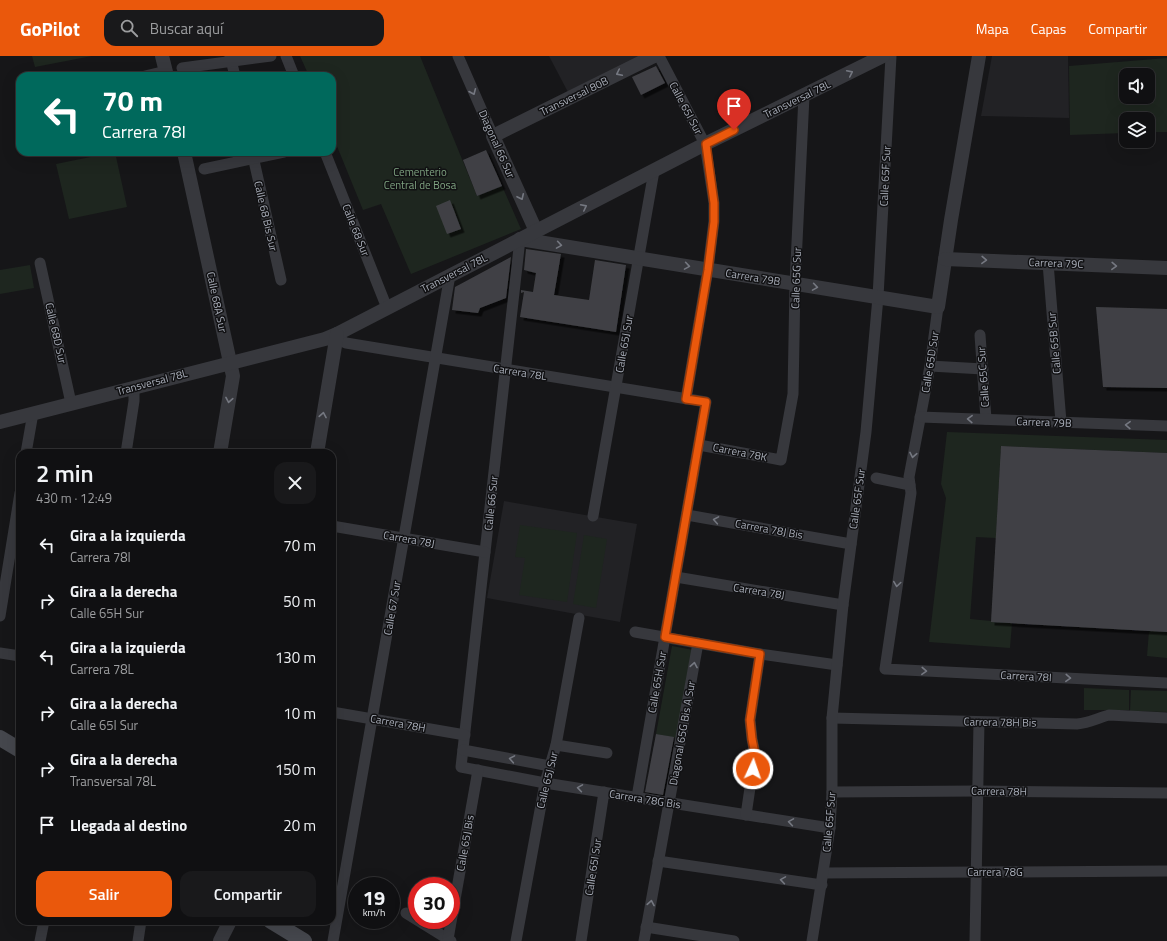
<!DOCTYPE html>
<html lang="es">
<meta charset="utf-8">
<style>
body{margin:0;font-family:"Titillium Web",sans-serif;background:#19191b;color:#f1f3f6;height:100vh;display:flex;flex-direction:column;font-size:15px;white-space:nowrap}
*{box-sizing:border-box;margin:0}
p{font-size:13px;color:#9c9d9f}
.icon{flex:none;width:22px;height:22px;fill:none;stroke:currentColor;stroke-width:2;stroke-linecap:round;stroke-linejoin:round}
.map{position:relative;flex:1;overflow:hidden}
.sheet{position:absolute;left:16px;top:393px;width:320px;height:476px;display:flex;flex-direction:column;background:#101012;border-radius:12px;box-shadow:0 4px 16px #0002,0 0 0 1px #303032}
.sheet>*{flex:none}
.hud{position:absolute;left:16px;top:16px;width:320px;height:84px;border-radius:12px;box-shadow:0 4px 16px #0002,0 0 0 1px #303032;background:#00695c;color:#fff;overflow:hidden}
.controls{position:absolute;left:1119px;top:12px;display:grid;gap:8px}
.controls a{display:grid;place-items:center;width:36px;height:36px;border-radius:8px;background:#101012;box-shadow:0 4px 16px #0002,0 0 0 1px #303032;font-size:20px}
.speed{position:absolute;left:348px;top:821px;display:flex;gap:8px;font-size:20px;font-weight:700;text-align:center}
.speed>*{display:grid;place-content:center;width:52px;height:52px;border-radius:50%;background:#101012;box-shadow:0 4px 16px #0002,0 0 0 1px #303032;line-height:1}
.speed small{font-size:10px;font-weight:400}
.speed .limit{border:6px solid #d22;background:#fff;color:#111}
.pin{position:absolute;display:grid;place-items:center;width:34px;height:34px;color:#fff;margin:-41px -17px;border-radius:50% 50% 50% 0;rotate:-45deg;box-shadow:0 0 4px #0007}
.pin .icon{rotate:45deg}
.me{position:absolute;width:44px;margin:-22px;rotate:3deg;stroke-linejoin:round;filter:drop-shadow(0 0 3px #0008)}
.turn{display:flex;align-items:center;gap:14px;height:84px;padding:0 20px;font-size:18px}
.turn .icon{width:52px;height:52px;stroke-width:2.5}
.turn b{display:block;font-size:28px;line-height:34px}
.round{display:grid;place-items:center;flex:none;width:42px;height:42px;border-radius:12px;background:#19191b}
.overview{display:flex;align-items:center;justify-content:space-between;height:68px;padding:0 20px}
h1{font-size:24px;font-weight:600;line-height:30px}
.button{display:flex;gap:8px;margin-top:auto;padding:8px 20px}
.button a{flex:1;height:46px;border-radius:12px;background:#ea580c;color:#fff;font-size:16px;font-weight:600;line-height:46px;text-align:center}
.button a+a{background:#19191b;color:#f1f3f6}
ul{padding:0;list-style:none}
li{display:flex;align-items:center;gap:12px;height:56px;padding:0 20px}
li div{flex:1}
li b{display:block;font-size:15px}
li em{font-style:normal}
header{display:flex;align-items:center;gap:24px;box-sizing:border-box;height:56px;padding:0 20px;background:#ea580c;color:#fff}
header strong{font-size:19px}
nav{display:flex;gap:22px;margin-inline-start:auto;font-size:14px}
.search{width:280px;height:36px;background:#19191b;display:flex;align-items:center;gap:10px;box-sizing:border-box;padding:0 14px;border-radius:12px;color:#9c9d9f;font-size:15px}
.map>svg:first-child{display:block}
.built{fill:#222225}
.green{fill:#1e261f;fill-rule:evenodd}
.building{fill:#404145;filter:url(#shadow)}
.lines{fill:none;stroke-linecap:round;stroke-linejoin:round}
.minor{stroke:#37383d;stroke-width:11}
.tertiary{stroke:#37383d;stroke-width:14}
.secondary{stroke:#45474d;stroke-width:16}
.oneway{stroke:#757881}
.route-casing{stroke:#983908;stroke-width:10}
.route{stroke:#ea580c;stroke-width:7}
.labels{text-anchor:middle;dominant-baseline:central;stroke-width:3;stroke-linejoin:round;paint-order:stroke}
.street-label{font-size:11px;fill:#a8adb8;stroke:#111113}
.park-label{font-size:11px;fill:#7fa381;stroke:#111113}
</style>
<header>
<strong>GoPilot</strong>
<div class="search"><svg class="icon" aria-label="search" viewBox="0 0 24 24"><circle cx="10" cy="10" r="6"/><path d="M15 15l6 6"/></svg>Buscar aquí</div>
<nav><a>Mapa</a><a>Capas</a><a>Compartir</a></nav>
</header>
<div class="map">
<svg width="1167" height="885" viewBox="0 0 1167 885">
<defs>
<filter id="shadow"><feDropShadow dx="3.5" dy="3.5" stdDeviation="0" flood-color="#0009"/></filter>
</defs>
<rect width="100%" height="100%" fill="#161618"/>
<g class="built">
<path d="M549,0H643L569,38Z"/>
<path d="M992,0H1068L1069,62L981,60Z"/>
<path d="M504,445L637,468L620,566L487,542Z"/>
</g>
<g class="green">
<path d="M32,0H92L35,11Z"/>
<path d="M300,0H420L477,140L502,130L521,173L411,218L381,148L363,154L332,78V20H309Z"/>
<path d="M1167,2V76H1148V63H1126V77L1070,79L1069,10ZM1126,19H1148V41H1126Z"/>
<path d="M115,96L127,151L69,163L56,108Z"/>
<path d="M30,209L34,232L0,238V214Z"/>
<path d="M947,376L1167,384V397L1001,390L996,482L976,481L970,563L1012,567L1010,592L929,586L946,442L941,428Z"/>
<path d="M520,469L577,477L567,546L519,539L525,502L515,501Z"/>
<path d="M584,479L607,483L596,552L573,548Z"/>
<path d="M1149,575L1167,576V602L1147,600Z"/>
<path d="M672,590L693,594L677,682L656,678Z"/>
<path d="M1084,632L1129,634V654H1084Z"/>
<path d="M1131,634L1167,635V656L1130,655Z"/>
</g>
<g class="building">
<path d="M656,10L665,27L641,39L632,21Z"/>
<path d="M486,94L502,130L477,140L463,104Z"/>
<path d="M450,144L461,173L447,178L436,150Z"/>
<path d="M526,193L561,198L554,239L589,244L595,204L626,209L616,276L520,261L524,236L521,237V234L533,236L536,217L524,214Z"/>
<path d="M511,201L506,242L480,252L478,257L452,254L455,231Z"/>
<path d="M1096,251L1167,253V332L1103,331Z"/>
<path d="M1001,390L1167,397V576L991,566Z"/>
<path d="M656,678L674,681L663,739L645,736Z"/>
</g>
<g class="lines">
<g class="minor">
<path d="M230,0L235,20"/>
<path d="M286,0L294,20"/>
<path d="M458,0L493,80"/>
<path d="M659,0L705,88L714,147V165L708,213L686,343"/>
<path d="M182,12L271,0"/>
<path d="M145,20L166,15"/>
<path d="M252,96L281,224"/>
<path d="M325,96L387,252"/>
<path d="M204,113L284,96"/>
<path d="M520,183L461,711L545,727L830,772"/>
<path d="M40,207L71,347"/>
<path d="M1048,207L1061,366"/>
<path d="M938,251L930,310L909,421L911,437L885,613L1167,627"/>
<path d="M337,278L340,284L346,287L706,346L637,741"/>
<path d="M980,279L986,363"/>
<path d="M930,310L983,313"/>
<path d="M920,361L1167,370"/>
<path d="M699,389L781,404L793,338L795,228L804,40"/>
<path d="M26,397L33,357"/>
<path d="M126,397L134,345V331"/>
<path d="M876,422L910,429"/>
<path d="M687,459L851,488"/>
<path d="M593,460L654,115"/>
<path d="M332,470L485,496"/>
<path d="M676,521L843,549"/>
<path d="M0,560L20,437"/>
<path d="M635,576L760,598L837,609"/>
<path d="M0,597L20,600"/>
<path d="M332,656L465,679"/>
<path d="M832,662L1077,668C1089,667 1098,662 1109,659L1167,662"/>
<path d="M556,689L607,697"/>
<path d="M463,694L550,710"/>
<path d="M832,736L978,735L1167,737"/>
<path d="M746,759L755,698L752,683L750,664L760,598"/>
<path d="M658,805L822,829"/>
<path d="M824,817L1167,815"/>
<path d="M406,857L451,885"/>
<path d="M646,871L734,885"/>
<path d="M448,883L478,714"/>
<path d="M40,885L44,865"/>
<path d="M138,885L141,865"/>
<path d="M333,885L450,219"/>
<path d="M516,885L545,727L556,689L579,562"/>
<path d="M581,885L604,736"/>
<path d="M644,885L698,587"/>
<path d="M812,885L830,772L832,736V662L843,549L866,376L878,241L891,0"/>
<path d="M975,885L979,666"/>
</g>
<g class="tertiary">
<path d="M162,0L167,20"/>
<path d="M184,96L233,320L220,397"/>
<path d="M536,175L493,80L654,0"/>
<path d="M520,183L938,251L951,164L979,0"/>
<path d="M945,203L1167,212"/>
<path d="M0,366L325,283L337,278L705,88L883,0"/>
<path d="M317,397L337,278"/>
<path d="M220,885L230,865"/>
</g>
<g class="secondary">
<path d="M0,682L20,694"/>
<path d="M271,865L304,885"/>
</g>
</g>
<defs><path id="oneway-chevron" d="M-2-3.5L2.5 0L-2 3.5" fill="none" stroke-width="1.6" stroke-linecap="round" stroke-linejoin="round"/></defs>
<g class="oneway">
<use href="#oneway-chevron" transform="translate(619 17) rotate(154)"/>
<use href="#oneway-chevron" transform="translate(850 17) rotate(-26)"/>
<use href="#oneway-chevron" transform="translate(473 36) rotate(67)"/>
<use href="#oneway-chevron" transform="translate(521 141) rotate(65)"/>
<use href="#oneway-chevron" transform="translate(584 151) rotate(-27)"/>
<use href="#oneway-chevron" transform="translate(559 189) rotate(9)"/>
<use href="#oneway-chevron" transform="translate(984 204) rotate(2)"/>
<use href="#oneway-chevron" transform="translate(687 210) rotate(9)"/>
<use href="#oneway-chevron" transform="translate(1114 210) rotate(2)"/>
<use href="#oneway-chevron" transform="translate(815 231) rotate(9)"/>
<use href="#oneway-chevron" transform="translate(229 344) rotate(100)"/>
<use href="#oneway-chevron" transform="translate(323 359) rotate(-80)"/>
<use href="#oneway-chevron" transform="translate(970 363) rotate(-178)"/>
<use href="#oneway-chevron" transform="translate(1128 369) rotate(-178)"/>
<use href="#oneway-chevron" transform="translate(913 399) rotate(101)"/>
<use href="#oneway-chevron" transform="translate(716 464) rotate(-170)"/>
<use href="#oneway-chevron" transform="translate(897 528) rotate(98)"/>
<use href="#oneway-chevron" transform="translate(694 609) rotate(-80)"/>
<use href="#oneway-chevron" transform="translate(924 615) rotate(3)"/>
<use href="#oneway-chevron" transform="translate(1068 622) rotate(3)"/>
<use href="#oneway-chevron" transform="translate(512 703) rotate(-170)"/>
<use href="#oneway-chevron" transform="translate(580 732) rotate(-171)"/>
<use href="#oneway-chevron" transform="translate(791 766) rotate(-171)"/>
<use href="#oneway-chevron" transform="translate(783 824) rotate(-171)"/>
<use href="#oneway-chevron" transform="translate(651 847) rotate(-80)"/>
</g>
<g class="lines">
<g class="route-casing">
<path id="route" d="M734,74L706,88L714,147V166L708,214L686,343L706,346L665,581L760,598L750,664L752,683L755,698L753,713"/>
</g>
<use href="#route" class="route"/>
</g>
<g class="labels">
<g class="street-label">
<text transform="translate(574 40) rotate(-26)">Transversal 80B</text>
<text transform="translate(797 43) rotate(-26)">Transversal 78L</text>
<text transform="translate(686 52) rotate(62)">Calle 65I Sur</text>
<text transform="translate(497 88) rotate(66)">Diagonal 66 Sur</text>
<text transform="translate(885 120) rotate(-87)">Calle 65F Sur</text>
<text transform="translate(266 160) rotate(77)">Calle 68 Bis Sur</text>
<text transform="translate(356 174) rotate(68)">Calle 68 Sur</text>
<text transform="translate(1056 207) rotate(2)">Carrera 79C</text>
<text transform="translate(454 217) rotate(-27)">Transversal 78L</text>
<text transform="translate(753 221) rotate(9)">Carrera 79B</text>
<text transform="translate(796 222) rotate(-88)">Calle 65G Sur</text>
<text transform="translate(217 246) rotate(78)">Calle 68A Sur</text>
<text transform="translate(56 277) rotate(77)">Calle 68D Sur</text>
<text transform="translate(1054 287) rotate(-95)">Calle 65B Sur</text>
<text transform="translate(624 288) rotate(-80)">Calle 65J Sur</text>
<text transform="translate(930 306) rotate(-81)">Calle 65D Sur</text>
<text transform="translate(520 316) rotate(9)">Carrera 78L</text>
<text transform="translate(983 321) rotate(-94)">Calle 65C Sur</text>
<text transform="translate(152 326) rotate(-15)">Transversal 78L</text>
<text transform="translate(1044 366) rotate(2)">Carrera 79B</text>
<text transform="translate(740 396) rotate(11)">Carrera 78K</text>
<text transform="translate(857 443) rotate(-82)">Calle 65F Sur</text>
<text transform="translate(491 447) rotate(-84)">Calle 66 Sur</text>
<text transform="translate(769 473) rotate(10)">Carrera 78J Bis</text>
<text transform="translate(409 483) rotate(10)">Carrera 78J</text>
<text transform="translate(759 535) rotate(9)">Carrera 78J</text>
<text transform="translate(392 552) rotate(-80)">Calle 67 Sur</text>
<text transform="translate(1026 620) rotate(3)">Carrera 78I</text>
<text transform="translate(657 626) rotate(-80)">Calle 65H Sur</text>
<text transform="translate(1000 666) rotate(1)">Carrera 78H Bis</text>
<text transform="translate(398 667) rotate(10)">Carrera 78H</text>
<text transform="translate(682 677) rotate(-80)">Diagonal 65G Bis A Sur</text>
<text transform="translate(547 724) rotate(-76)">Calle 65J Sur</text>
<text transform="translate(999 735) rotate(1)">Carrera 78H</text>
<text transform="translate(645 743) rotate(9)">Carrera 78G Bis</text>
<text transform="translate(829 766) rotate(-85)">Calle 65F Sur</text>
<text transform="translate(465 787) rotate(-80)">Calle 65J Bis</text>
<text transform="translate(593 811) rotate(-81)">Calle 65I Sur</text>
<text x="995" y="816">Carrera 78G</text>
</g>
<g class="park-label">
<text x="420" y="116">Cementerio<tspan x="420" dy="13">Central de Bosa</tspan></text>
</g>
</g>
</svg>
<div class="controls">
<a><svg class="icon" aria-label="sound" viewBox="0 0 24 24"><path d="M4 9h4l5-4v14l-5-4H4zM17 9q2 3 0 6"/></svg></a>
<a><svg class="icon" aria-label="layers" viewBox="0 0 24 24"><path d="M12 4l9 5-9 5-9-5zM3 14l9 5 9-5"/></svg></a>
</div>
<div class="speed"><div>19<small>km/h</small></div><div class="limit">30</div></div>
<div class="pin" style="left:734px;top:74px;background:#d93025"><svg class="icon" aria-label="arrive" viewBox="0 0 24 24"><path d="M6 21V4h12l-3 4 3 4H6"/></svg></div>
<svg class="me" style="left:753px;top:713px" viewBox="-20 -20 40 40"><circle r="17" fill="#ea580c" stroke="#fff" stroke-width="3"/><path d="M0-11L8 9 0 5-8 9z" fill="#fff"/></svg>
<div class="hud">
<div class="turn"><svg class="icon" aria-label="left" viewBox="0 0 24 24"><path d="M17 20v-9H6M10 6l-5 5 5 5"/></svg><div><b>70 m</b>Carrera 78I</div></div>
</div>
<section class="sheet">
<div class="overview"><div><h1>2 min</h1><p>430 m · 12:49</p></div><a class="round"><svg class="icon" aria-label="close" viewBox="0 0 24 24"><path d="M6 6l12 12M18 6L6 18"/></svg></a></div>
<ul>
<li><svg class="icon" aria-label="left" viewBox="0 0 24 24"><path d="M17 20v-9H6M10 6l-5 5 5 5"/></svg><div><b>Gira a la izquierda</b><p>Carrera 78I</p></div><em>70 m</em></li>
<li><svg class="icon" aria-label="right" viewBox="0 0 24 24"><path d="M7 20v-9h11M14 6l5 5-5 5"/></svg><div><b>Gira a la derecha</b><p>Calle 65H Sur</p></div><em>50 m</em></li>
<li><svg class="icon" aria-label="left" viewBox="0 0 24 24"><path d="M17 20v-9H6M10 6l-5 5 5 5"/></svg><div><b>Gira a la izquierda</b><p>Carrera 78L</p></div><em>130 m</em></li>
<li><svg class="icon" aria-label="right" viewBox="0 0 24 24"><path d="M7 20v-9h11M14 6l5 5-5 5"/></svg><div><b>Gira a la derecha</b><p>Calle 65I Sur</p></div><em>10 m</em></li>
<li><svg class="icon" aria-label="right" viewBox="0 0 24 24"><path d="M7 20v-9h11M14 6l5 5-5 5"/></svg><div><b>Gira a la derecha</b><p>Transversal 78L</p></div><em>150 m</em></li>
<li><svg class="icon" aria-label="arrive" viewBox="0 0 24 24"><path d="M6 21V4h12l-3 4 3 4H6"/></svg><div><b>Llegada al destino</b></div><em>20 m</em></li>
</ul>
<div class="button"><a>Salir</a><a>Compartir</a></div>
</section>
</div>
